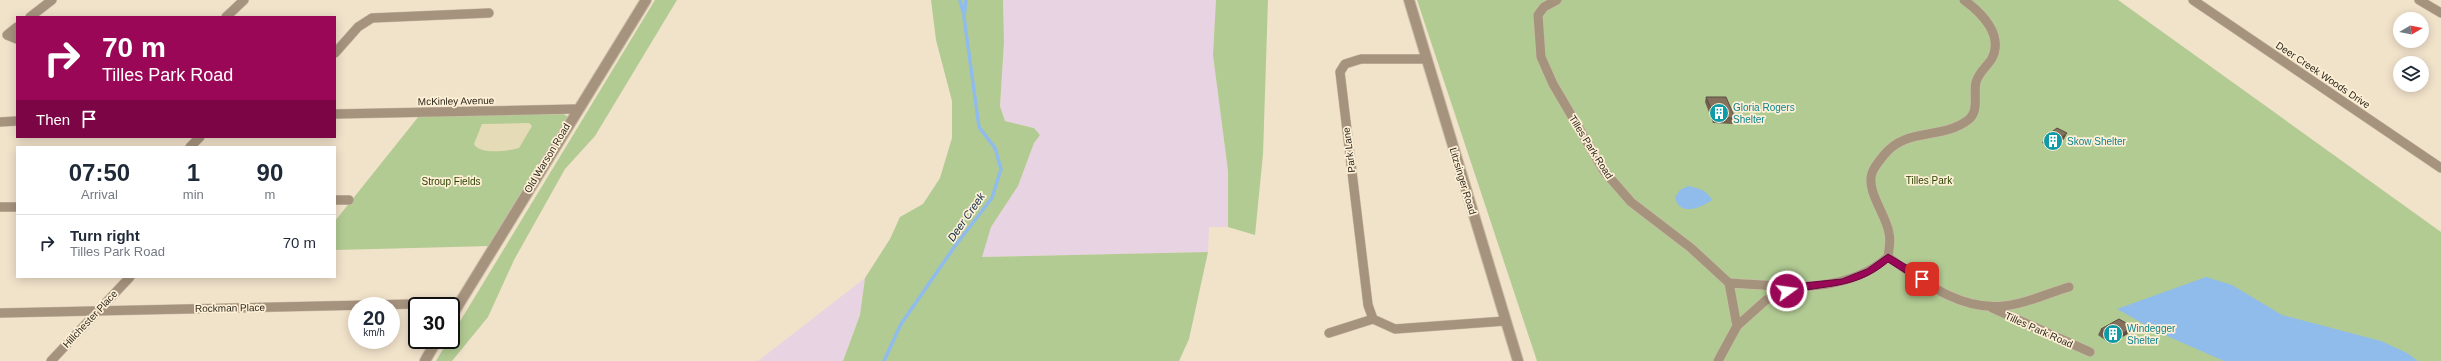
<!DOCTYPE html>
<style>
body{margin:0;font-family:Arial,sans-serif;background:#f6f6f7;color:#1f2937;height:100vh;display:flex;flex-direction:column;font-size:15px;white-space:nowrap}
*{box-sizing:border-box;margin:0}
p{font-size:13px;color:#747a83}
.icon{flex:none;width:22px;height:22px;fill:none;stroke:currentColor;stroke-width:2;stroke-linecap:round;stroke-linejoin:round}
.map{position:relative;flex:1;overflow:hidden}
.drawer{position:absolute;left:16px;top:146px;width:320px;height:132px;display:flex;flex-direction:column;background:#fff;border-radius:0px;box-shadow:0 2px 10px #0003}
.drawer>*{flex:none}
.banner{position:absolute;left:16px;top:16px;width:320px;height:122px;border-radius:0px;box-shadow:0 2px 10px #0003;background:#9b0757;color:#fff;overflow:hidden}
.needle{width:26px;rotate:80deg}
.fabs{position:absolute;left:2393px;top:12px;display:grid;gap:8px}
.fabs a{display:grid;place-items:center;width:36px;height:36px;border-radius:50%;background:#fff;box-shadow:0 2px 10px #0003;font-size:20px}
.speed{position:absolute;left:348px;top:297px;display:flex;gap:8px;font-size:20px;font-weight:700;text-align:center}
.speed>*{display:grid;place-content:center;width:52px;height:52px;border-radius:50%;background:#fff;box-shadow:0 2px 10px #0003;line-height:1}
.speed small{font-size:10px;font-weight:400}
.speed .limit{border:2px solid #111;border-radius:6px;background:#fff;color:#111}
.pin{position:absolute;display:grid;place-items:center;width:34px;height:34px;color:#fff;margin:-17px;border-radius:8px;box-shadow:0 2px 6px #0006}
.me{position:absolute;width:44px;margin:-22px;rotate:76deg;stroke-linejoin:round;filter:drop-shadow(0 0 3px #0008)}
.turn{display:flex;align-items:center;gap:14px;height:84px;padding:0 20px;font-size:18px}
.turn .icon{width:52px;height:52px;stroke-width:2.5}
.turn b{display:block;font-size:28px;line-height:34px}
.then{display:flex;align-items:center;height:38px;padding:0 20px;background:#0003;gap:8px;font-size:15px}
.eta{display:flex;justify-content:space-evenly;align-items:center;height:68px;text-align:center}
.eta b{font-size:24px;font-weight:700;line-height:28px}
ul{padding:0;list-style:none}
li{display:flex;align-items:center;gap:12px;height:56px;padding:0 20px;border-top:1px solid #e0e1e3}
li div{flex:1}
li b{display:block;font-size:15px}
li em{font-style:normal}
.map>svg:first-child{display:block}
.industrial{fill:#e8d3e2}
.green{fill:#b2cb93}
.sand{fill:#e5dbb6}
.water{fill:#90bceb}
.lines{fill:none;stroke-linecap:round;stroke-linejoin:round}
.stream{stroke:#90bceb;stroke-width:3.5}
.minor-casing{stroke:#cabda8;stroke-width:10}
.tertiary-casing{stroke:#cabda8;stroke-width:12}
.minor{stroke:#a6937e;stroke-width:9}
.tertiary{stroke:#a6937e;stroke-width:10}
.wall{fill:#716050}
.shaded-wall{fill:#5c4e41}
.building{fill:#83705d;stroke:#5c4e41}
.route{fill:#9b0757;stroke:#650539}
.labels{text-anchor:middle;dominant-baseline:central;stroke-width:3.5;stroke-linejoin:round;paint-order:stroke}
.street-label{font-size:10px;fill:#2d281e;stroke:#fef0d6}
.culture-label{font-size:10px;fill:#0d838f;stroke:#fef0d6;text-anchor:start}
.park-label{font-size:10px;fill:#2b4100;stroke:#fef0d6}
.water-label{font-size:11px;font-style:italic;fill:#0a2b49;stroke:#fef0d6}
</style>
<div class="map">
<svg width="2441" height="361" viewBox="0 0 2441 361">
<rect width="100%" height="100%" fill="#f1e2ca"/>
<g class="industrial">
<path d="M1003,0H1216L1213,55L1228,171V227H1209L1208,252L981,257L991,227L1018,186L1034,143L1040,135L1034,128L1005,121L1000,106L1004,42Z"/>
<path d="M865,278L860,315L843,361H758Z"/>
</g>
<g class="green">
<path d="M655,0H677L595,136L565,169L514,260L488,317L452,361H436Z"/>
<path d="M931,0H1003L1004,42L1000,106L1005,121L1034,128L1040,135L1034,143L1018,186L991,227L982,257L1208,252L1189,339L1179,361H843L860,315L865,278L890,239L900,217L923,204L940,178L952,138V101L936,40Z"/>
<path d="M1216,0H1268L1263,154L1255,235L1228,227V171L1213,55Z"/>
<path d="M1417,0H2118L2441,232V361H1537Z"/>
<path d="M563,114L569,117L491,246L335,250V221L419,116Z"/>
</g>
<path class="sand" d="M529,123L532,126L519,148C509,151 479,155 474,144L482,124Z"/>
<g class="water">
<path d="M1688,186C1698,188 1707,190 1712,200C1701,208 1679,217 1675,197L1680,190Z"/>
<path d="M2206,277L2232,285L2282,315L2381,341L2407,353L2418,361H2224L2158,332L2117,309Z"/>
</g>
<g class="lines">
<g class="stream">
<path d="M960,0L963,12"/>
<path d="M884,361L901,324L955,246L992,198L1001,169L995,148L979,127L964,17L966,0"/>
</g>
<g class="minor-casing">
<g id="minor">
<path d="M1557,0L1544,7L1538,15L1541,57L1553,84L1604,171L1631,202L1691,248L1729,283L1737,326L1718,361"/>
<path d="M2193,0L2441,168"/>
<path d="M2419,0L2441,13"/>
<path d="M30,17L52,0"/>
<path d="M226,17L244,0"/>
<path d="M17,27L7,35L17,39"/>
<path d="M335,53L358,27L372,18L489,13"/>
<path d="M1427,59H1361L1345,64L1340,72L1368,305L1373,319L1395,329L1505,321"/>
<path d="M335,114L577,109"/>
<path d="M0,122L17,121"/>
<path d="M190,147L200,137"/>
<path d="M335,200H349"/>
<path d="M0,207H17"/>
<path d="M1888,257C1889,249 1891,241 1889,233C1886,214 1866,192 1872,173C1874,167 1880,160 1884,155C1906,127 1942,140 1968,120C1980,111 1973,94 1976,82C1978,74 1986,67 1991,60C2005,36 1982,13 1964,0"/>
<path d="M1729,283C1784,286 1844,296 1888,257C1922,281 1960,311 2004,306C2026,304 2048,293 2069,287"/>
<path d="M1992,308L2090,352"/>
<path d="M0,313L459,303"/>
<path d="M1737,326L1766,300L1797,288"/>
<path d="M1329,333L1373,319"/>
<path d="M51,361L130,277"/>
</g>
</g>
<g class="tertiary-casing">
<g id="tertiary">
<path d="M1409,0L1518,361"/>
<path d="M451,317L646,0"/>
<path d="M425,361L437,340"/>
</g>
</g>
<use href="#minor" class="minor"/>
<use href="#tertiary" class="tertiary"/>
</g>
<g class="wall">
<path d="M1706,97L1735,118L1733,124L1713,123L1705,102Z"/>
<path d="M2045,137L2064,139L2053,147L2042,143Z"/>
<path d="M2101,329L2129,333L2111,344L2098,335Z"/>
</g>
<g class="shaded-wall">
<path d="M2067,133L2064,139L2053,147L2056,142Z"/>
<path d="M2133,327L2129,333L2111,344L2115,338Z"/>
</g>
<g class="building">
<path d="M1706,97H1726L1735,118H1715Z"/>
<path d="M2057,128L2067,133L2056,142L2045,137Z"/>
<path d="M2119,319L2133,327L2115,338L2101,329Z"/>
</g>
<path class="route" d="M1888,254L1925,276V281H1918L1888,262C1855,290 1826,284 1787,294L1782,291L1783,289L1804,283L1842,279L1867,269Z"/>
<defs>
<g id="building-disc" transform="scale(1)"><circle r="9.5" fill="#0f9aa8" stroke="#fef0d6"/><path d="M-4-6H4V6H1V3H-1V6H-4ZM-2.5-4.3h1.7v1.8h-1.7ZM.8-4.3h1.7v1.8H.8ZM-2.5-1h1.7V.8h-1.7ZM.8-1h1.7V.8H.8Z" fill="#fff"/></g>
</defs>
<g fill-rule="evenodd">
<use href="#building-disc" x="1719" y="113"/>
<use href="#building-disc" x="2053" y="141"/>
<use href="#building-disc" x="2113" y="334"/>
</g>
<g class="labels">
<g class="street-label">
<text transform="translate(2323 75) rotate(34)">Deer Creek Woods Drive</text>
<text transform="translate(456 101) rotate(-1)">McKinley Avenue</text>
<text transform="translate(1591 147) rotate(58)">Tilles Park Road</text>
<text transform="translate(1349 150) rotate(-97)">Park Lane</text>
<text transform="translate(547 158) rotate(-59)">Old Warson Road</text>
<text transform="translate(1463 181) rotate(73)">Litzsinger Road</text>
<text transform="translate(230 308) rotate(-1)">Rockman Place</text>
<text transform="translate(90 319) rotate(-47)">Hillchester Place</text>
<text transform="translate(2039 330) rotate(24)">Tilles Park Road</text>
</g>
<g class="culture-label">
<text x="1733" y="107">Gloria Rogers<tspan x="1733" dy="12">Shelter</tspan></text>
<text x="2067" y="141">Skow Shelter</text>
<text x="2127" y="328">Windegger<tspan x="2127" dy="12">Shelter</tspan></text>
</g>
<g class="park-label">
<text x="1929" y="180">Tilles Park</text>
<text x="451" y="181">Stroup Fields</text>
</g>
<g class="water-label">
<text transform="translate(966 217) rotate(-55)">Deer Creek</text>
</g>
</g>
</svg>
<div class="fabs">
<a><svg class="needle" viewBox="-14 -14 28 28"><path d="M0-13l5 13h-10z" fill="#e53935"/><path d="M0 13l5-13h-10z" fill="#747a83"/></svg></a>
<a><svg class="icon" aria-label="layers" viewBox="0 0 24 24"><path d="M12 4l9 5-9 5-9-5zM3 14l9 5 9-5"/></svg></a>
</div>
<div class="speed"><div>20<small>km/h</small></div><div class="limit">30</div></div>
<div class="pin" style="left:1922px;top:279px;background:#d93025"><svg class="icon" aria-label="arrive" viewBox="0 0 24 24"><path d="M6 21V4h12l-3 4 3 4H6"/></svg></div>
<svg class="me" style="left:1787px;top:291px" viewBox="-20 -20 40 40"><circle r="17" fill="#9b0757" stroke="#fff" stroke-width="3"/><path d="M0-11L8 9 0 5-8 9z" fill="#fff"/></svg>
<div class="banner">
<div class="turn"><svg class="icon" aria-label="right" viewBox="0 0 24 24"><path d="M7 20v-9h11M14 6l5 5-5 5"/></svg><div><b>70 m</b>Tilles Park Road</div></div>
<div class="then">Then<svg class="icon" aria-label="arrive" viewBox="0 0 24 24"><path d="M6 21V4h12l-3 4 3 4H6"/></svg></div>
</div>
<section class="drawer">
<div class="eta">
<div><b>07:50</b><p>Arrival</p></div>
<div><b>1</b><p>min</p></div>
<div><b>90</b><p>m</p></div>
</div>
<ul>
<li><svg class="icon" aria-label="right" viewBox="0 0 24 24"><path d="M7 20v-9h11M14 6l5 5-5 5"/></svg><div><b>Turn right</b><p>Tilles Park Road</p></div><em>70 m</em></li>
</ul>
</section>
</div>
